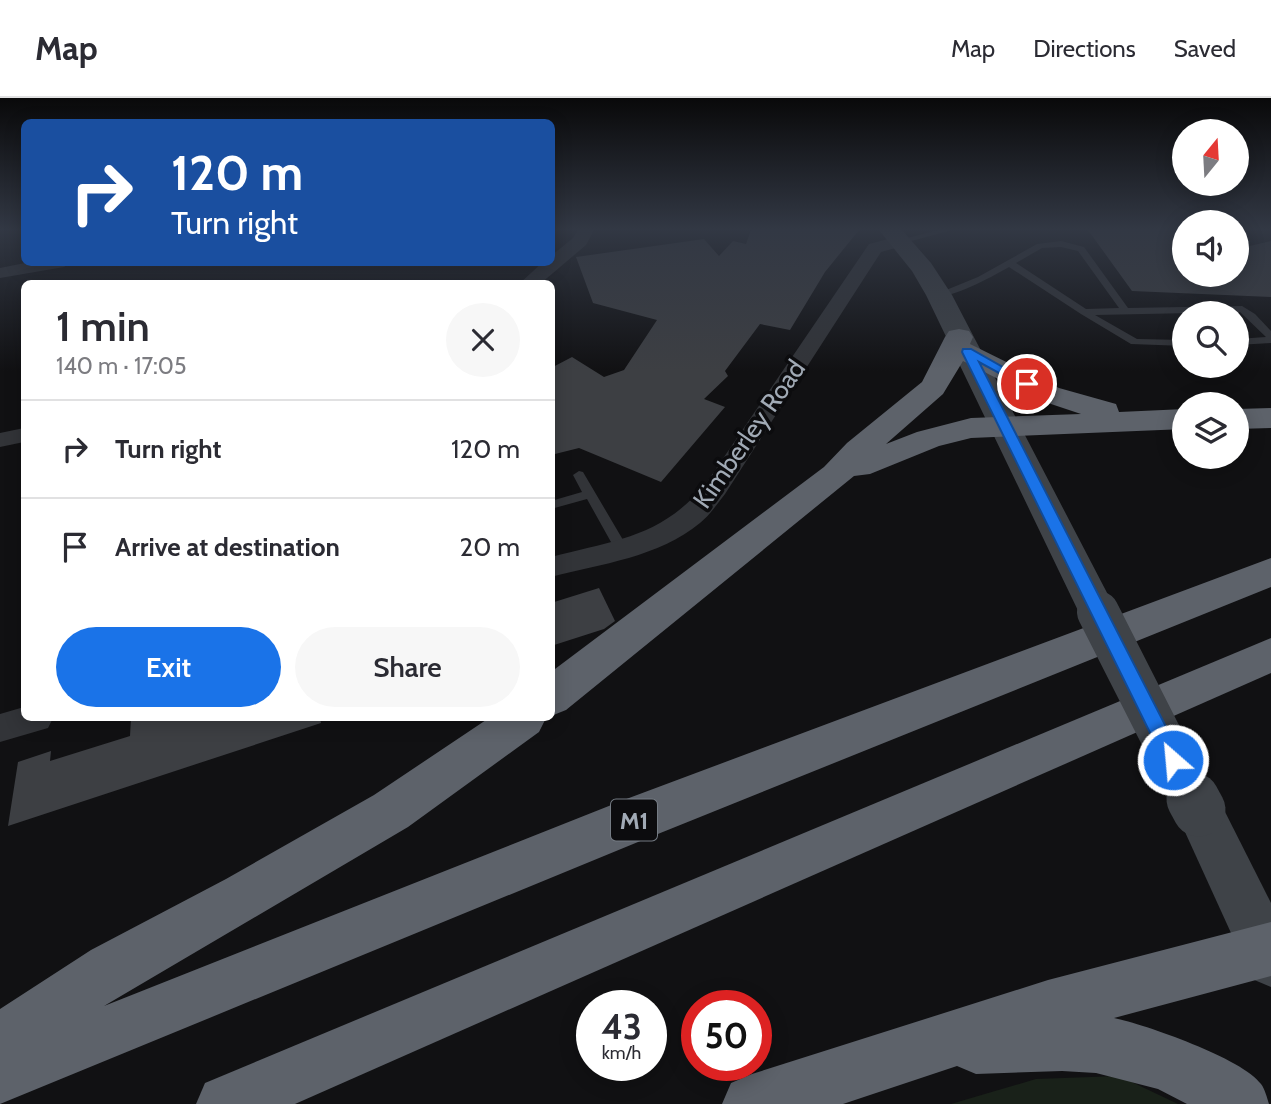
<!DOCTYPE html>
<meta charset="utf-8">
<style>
body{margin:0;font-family:Cabin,sans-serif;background:#f7f7f7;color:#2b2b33;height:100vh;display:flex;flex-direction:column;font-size:26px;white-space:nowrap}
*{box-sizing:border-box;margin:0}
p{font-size:23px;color:#7c7c81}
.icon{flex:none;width:38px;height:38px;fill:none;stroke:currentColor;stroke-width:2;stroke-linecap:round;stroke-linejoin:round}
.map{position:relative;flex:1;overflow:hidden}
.side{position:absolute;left:21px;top:182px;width:534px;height:441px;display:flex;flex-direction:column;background:#fff;border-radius:10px;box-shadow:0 4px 18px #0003}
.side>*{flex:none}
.banner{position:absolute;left:21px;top:21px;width:534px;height:147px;border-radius:10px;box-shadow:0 4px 18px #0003;background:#1a4fa0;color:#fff;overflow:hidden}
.needle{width:46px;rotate:18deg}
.buttons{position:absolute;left:1172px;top:21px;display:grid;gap:14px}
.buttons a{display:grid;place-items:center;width:77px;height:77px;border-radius:50%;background:#fff;box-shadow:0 4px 18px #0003;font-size:35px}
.speed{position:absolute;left:576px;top:892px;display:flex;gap:14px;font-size:35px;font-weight:700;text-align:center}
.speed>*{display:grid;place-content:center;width:91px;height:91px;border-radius:50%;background:#fff;box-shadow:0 4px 18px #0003;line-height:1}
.speed small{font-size:18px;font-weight:400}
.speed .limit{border:10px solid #d22;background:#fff;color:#111}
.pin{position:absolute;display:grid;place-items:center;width:60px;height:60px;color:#fff;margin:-30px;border:4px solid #fff;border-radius:50%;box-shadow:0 2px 7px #0007}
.me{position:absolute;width:77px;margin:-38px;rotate:333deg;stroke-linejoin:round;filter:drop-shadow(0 0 5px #0008)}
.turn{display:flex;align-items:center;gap:24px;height:147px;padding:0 35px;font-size:32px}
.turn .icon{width:91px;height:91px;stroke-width:2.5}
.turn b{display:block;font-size:49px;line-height:60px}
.round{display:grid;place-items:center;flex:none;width:74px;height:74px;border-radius:37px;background:#f7f7f7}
.summary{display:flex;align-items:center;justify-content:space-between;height:119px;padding:0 35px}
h1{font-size:42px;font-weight:600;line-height:52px}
.cta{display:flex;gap:14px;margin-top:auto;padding:14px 35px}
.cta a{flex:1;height:80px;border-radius:42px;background:#1a73e8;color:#fff;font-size:28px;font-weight:600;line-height:80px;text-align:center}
.cta a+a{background:#f7f7f7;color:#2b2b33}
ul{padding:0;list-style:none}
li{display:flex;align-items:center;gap:21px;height:98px;padding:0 35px;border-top:2px solid #e1e1e2}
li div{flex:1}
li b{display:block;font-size:26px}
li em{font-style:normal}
header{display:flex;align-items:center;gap:42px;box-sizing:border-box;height:98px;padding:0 35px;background:#fff;border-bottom:2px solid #e1e1e2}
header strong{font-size:33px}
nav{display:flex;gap:38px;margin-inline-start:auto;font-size:24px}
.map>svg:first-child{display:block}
.green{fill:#192119}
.building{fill:#3d3f43}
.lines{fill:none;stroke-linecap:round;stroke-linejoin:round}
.lane{fill:#323438;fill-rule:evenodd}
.street{fill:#323438;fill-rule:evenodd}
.secondary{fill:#3f4348;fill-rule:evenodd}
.highway{fill:#5d626a;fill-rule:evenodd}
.secondary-bridge-far1{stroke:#3f4348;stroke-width:42}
.secondary-bridge{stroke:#3f4348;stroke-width:53}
.route{fill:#1a73e8;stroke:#114b97;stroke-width:2}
.labels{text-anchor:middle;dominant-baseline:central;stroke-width:7;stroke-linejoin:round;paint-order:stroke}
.shield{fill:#0c0c0e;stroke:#747b83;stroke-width:2}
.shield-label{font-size:24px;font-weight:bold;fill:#a1aab5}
.street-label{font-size:26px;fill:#a1aab5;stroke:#0c0c0e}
</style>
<header>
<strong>Map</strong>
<nav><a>Map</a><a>Directions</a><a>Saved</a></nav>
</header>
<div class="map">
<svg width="1271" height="1006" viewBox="0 0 1271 1006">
<rect width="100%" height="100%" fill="#111113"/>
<path class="green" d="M1119,978L1178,1006H951L1036,981Z"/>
<g class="building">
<path d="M751,132H859L825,174L790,232L760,226L725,273L728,278L704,301L725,309L661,384L579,350L551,357V270L572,259L604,279L624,272L657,222L593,205L576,159L704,141L719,158L733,143L746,146Z"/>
<path d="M1088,132H1185V177H1237V151L1271,143V199L1132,193Z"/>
<path d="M599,490L615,523L604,531L551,548V505Z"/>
<path d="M131,620H320L321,625L8,728L18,664L51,653L50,663L130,638Z"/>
</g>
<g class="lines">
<g class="lane">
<path d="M938,132H952L900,146L896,143Z"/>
<path d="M1061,143L1084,149L1128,210L1242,208L1255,216L1271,233V245L1237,247V241L1266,239L1240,214L1095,217L1137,241L1185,242V248L1131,246L1081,216L1009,169C995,177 947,204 934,197L978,179L1037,146ZM1061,149L1078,153L1119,210L1086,211L1016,165L1042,150Z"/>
<path d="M579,373L583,374L626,447L628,450L626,453H616L587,401L551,411V403L582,394L573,377Z"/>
</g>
<g class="street">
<path d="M578,132H594L586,147L540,186H519L543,164H551V158L573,140Z"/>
<path d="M900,138L908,143L906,147L881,154L725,396C717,406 710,417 700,425C659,459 601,466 551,479V459C616,442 663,439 707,384L869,146Z"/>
<path d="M30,164H72L64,169L0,180V170Z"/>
<path d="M24,330V344L0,349V335Z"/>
<path d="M24,609V620H53L48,630L0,644V616Z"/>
</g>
<g class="secondary">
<path d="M879,132H902L931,165L952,197L1117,514L1112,525L1098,530L1084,525L926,197L912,173Z"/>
<path d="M1199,689L1216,696L1271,805V889L1252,881L1175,712L1182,696Z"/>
</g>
<g class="highway">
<path d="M959,231L969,233L973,239L970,246L1059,290L1116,306L1119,314L1185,311V331L971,340L939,348L870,376L854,378L566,612L551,618V574L824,369L847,345L922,284L945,239L949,233ZM963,263L1039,302L1081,316L971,320L917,334L886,346L943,296Z"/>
<path d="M1271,310V330L1237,331V311Z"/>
<path d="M1271,460V489L638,744L0,1006V911L91,852L226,781L374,697L489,620H546L539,634L408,729L104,908L629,700Z"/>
<path d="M1271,540V575L295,1006H196L205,985Z"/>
<path d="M1271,824V878L1114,920C1144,926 1244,961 1261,986C1265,991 1267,1000 1269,1006H1187L1158,991L1096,975L1062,973L976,976L957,968L843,1006H722L731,985L752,976L1048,882Z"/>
</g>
<path class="secondary-bridge-far1" d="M1098,514L1194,703"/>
<path class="secondary-bridge" d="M1193,701L1199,712"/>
</g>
<linearGradient id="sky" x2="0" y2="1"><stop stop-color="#09090a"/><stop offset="0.48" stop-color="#323844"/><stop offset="1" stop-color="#323844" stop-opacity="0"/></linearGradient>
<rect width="1271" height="273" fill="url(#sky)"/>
<path class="route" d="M963,251H971L1033,286L1023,288L979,264L1180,656L1183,662L1180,669L1173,671L1167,669L962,254Z"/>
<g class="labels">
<rect class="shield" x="611" y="701.5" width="46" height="41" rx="5"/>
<g class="shield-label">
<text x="634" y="722">M1</text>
</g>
<g class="street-label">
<text transform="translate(749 336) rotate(-55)">Kimberley Road</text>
</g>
</g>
</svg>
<div class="buttons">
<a><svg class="needle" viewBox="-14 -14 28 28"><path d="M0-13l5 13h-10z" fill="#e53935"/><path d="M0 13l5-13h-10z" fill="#7c7c81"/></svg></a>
<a><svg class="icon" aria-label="sound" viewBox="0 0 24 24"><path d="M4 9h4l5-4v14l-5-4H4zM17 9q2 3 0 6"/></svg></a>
<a><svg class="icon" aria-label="search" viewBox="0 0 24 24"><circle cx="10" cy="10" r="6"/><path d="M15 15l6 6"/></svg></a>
<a><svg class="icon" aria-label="layers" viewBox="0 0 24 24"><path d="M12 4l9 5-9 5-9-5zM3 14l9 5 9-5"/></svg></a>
</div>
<div class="speed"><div>43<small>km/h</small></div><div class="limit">50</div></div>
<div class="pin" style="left:1027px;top:286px;background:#d93025"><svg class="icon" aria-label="arrive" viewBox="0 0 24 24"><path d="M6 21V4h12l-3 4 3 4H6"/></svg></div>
<svg class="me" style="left:1173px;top:662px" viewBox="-20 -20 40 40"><circle r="17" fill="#1a73e8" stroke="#fff" stroke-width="3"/><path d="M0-11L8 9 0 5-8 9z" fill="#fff"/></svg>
<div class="banner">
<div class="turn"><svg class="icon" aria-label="right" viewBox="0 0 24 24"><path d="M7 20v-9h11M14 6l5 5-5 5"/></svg><div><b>120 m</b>Turn right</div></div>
</div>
<section class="side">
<div class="summary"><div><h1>1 min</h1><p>140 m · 17:05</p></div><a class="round"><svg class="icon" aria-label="close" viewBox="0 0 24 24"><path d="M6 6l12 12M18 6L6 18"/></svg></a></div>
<ul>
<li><svg class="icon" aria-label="right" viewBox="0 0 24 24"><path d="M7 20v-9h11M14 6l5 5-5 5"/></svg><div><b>Turn right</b></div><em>120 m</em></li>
<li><svg class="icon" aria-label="arrive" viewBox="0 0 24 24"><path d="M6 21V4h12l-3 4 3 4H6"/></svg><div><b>Arrive at destination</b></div><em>20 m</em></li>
</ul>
<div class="cta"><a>Exit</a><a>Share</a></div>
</section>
</div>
